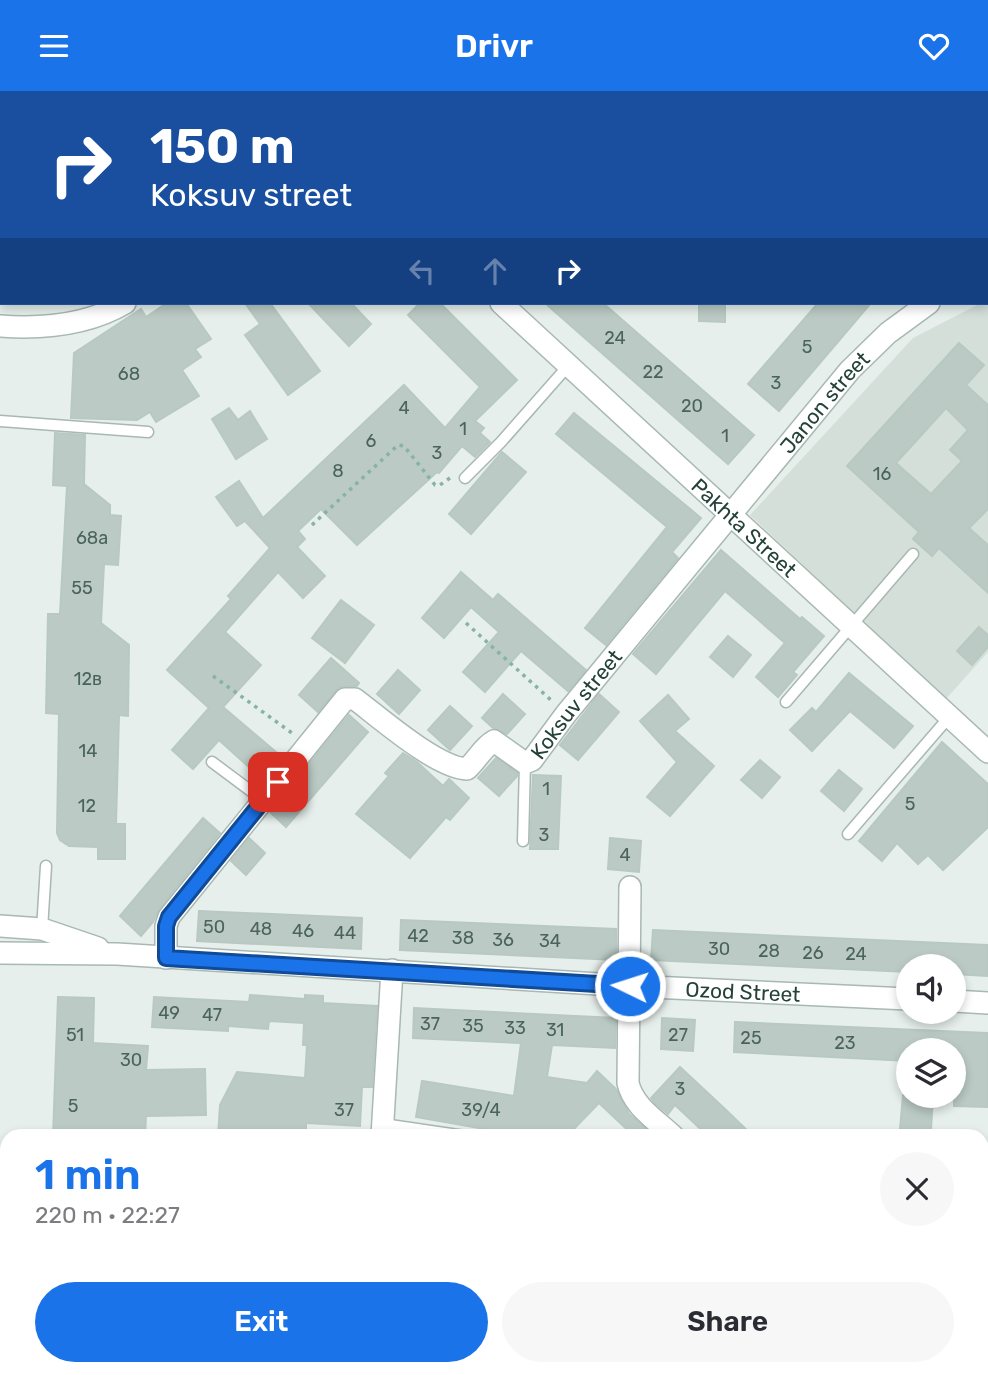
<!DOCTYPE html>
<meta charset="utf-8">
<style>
body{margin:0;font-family:Rubik,sans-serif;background:#f7f7f7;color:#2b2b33;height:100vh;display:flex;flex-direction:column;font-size:26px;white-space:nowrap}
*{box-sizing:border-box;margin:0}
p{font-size:23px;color:#7c7c81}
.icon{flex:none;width:38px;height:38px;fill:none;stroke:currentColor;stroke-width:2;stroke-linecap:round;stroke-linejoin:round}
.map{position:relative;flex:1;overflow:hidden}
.drawer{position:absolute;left:0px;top:1038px;width:989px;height:247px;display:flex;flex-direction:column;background:#fff;border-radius:21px 21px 0 0;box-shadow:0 4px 10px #0003}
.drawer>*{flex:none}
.hud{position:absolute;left:0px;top:0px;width:989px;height:214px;box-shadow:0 4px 10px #0003;background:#1a4fa0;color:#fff;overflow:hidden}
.fabs{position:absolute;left:896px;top:863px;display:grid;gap:14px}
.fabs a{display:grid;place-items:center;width:70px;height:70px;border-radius:50%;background:#fff;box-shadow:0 4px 10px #0003;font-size:35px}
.pin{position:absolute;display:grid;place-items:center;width:60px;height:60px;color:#fff;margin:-30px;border-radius:14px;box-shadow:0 4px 10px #0006}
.me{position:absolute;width:77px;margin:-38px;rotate:274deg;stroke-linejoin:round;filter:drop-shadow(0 0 5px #0008)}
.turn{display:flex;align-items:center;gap:24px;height:147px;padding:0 35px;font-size:32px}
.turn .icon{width:91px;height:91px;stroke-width:2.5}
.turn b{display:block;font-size:49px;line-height:60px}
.lanes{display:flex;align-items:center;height:66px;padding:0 35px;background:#0003;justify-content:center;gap:35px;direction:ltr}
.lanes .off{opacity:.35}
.round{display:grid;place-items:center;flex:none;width:74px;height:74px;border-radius:37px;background:#f7f7f7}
.headline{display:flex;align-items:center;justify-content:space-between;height:119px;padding:0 35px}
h1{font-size:42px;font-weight:600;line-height:52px;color:#1a73e8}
.primary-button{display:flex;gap:14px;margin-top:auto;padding:14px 35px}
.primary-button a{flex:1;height:80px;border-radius:42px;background:#1a73e8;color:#fff;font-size:28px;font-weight:600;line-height:80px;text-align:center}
.primary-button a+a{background:#f7f7f7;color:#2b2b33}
header{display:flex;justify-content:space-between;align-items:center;height:91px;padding:0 35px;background:#1a73e8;color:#fff;font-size:32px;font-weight:600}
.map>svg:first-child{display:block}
.built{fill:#d4dfda}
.building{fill:#bbcac4;stroke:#b8c9c2;stroke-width:2;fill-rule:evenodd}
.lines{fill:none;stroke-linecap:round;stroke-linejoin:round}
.service-casing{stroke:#a8b8b2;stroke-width:13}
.minor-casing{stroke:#a8b8b2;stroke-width:24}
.path{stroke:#86b3a5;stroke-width:3.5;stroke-dasharray:3.5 5;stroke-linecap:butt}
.service{stroke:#fff;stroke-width:10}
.minor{stroke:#fff;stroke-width:21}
.route-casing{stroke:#114b97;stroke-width:18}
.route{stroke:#1a73e8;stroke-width:12}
.labels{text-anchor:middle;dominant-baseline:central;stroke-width:6;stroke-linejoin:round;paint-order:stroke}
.number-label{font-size:18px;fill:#4a645c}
.street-label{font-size:21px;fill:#24423a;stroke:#f7fbf9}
</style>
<header><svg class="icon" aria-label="menu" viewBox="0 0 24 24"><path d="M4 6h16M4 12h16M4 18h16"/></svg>Drivr<svg class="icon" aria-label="heart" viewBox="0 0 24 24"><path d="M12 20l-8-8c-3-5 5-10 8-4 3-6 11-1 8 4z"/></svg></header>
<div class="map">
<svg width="988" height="1284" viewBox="0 0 988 1284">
<rect width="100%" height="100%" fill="#e6efeb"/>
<path class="built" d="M988,208V561L946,608L750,424L913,247L981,212H987Z"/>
<g class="building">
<path d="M167,212H186L211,248L195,258L201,266L182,279L199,305L156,331L150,321L137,329L71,327L74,262L141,218L146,226Z"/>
<path d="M245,212H270L320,280L288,304L245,244L260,233Z"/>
<path d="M308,212H351L371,233L349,255Z"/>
<path d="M420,212H440L517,289L475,330L484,337L480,342L490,351L475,366L462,355L439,382L437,381L357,454L321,418L298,440L305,448L297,456L325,485L303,507L278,481L225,541L261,574L223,616L282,666L263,689L219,649L193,678L172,659L209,617L167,579L231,508L228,505L270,457L245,430L237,435L216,406L239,390L263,427L404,294L445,337L480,296L408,224Z"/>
<path d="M545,212H603L754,344L728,373Z"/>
<path d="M699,212H725V231L699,230Z"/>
<path d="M818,212H871L779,320L748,293Z"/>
<path d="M959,252L984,274L966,294L988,314V418L969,437L988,454V502L939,457L932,465L913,448L919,441L847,375ZM946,317L968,339L950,359L962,370L931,403L896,372Z"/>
<path d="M229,317L238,329L250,320L267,348L236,368L212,328Z"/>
<path d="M574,322L701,427L672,461L678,467L606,554L585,537L667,436L556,343Z"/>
<path d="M55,342L85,344L84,393L110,414V424L121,425L118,474L104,473L101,532L129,554L128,625L119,624L117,697L116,733H125V768H98V756L69,755L60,749L57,742L59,623L46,622L48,523H60L67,395L53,394Z"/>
<path d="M502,361L526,381L471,443L449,423Z"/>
<path d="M721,459L800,528L802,526L824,545L793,581L797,584L778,606L756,586L785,552L725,500L656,583L633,563Z"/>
<path d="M461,481L493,509L498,503L586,579L568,600L521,560L485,601L463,581L499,541L471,516L444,547L422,527Z"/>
<path d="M341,509L374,534L345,572L312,547Z"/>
<path d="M979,536L988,544V556L972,574L957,560Z"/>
<path d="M728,545L751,564L733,586L710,566Z"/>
<path d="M331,567L359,592L357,595L339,596L318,621L299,604Z"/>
<path d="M398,579L420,599L399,623L377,603Z"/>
<path d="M849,582L913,635L894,657L850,620L812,660L790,639L812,617L816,621Z"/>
<path d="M503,603L525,623L507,643L493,637L482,627Z"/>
<path d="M599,603L619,621L578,669L560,654Z"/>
<path d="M668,604L689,628L675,640L714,675L670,725L647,706L677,671L640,630Z"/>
<path d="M450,615L472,635L450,659L428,639Z"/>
<path d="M349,624L368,641L286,736L270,721Z"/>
<path d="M942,651L988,693V736L943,779L928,764L918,773L897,752L882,770L859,750Z"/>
<path d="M403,662L417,671L443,695L449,688L469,707L450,729L446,726L410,767L356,723L389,685L385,682Z"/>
<path d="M496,667L517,682V685L499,705L478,687Z"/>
<path d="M760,669L780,686L762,707L741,689Z"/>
<path d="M839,679L862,698L844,720L821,700Z"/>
<path d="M533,684L561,685L558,758H530Z"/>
<path d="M203,727L220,742L159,818L153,831L141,845L120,825Z"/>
<path d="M249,747L265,762L246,784L231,770Z"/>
<path d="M610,747L641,750L639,781L608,778Z"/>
<path d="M199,820L362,827L361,858L197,850Z"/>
<path d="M401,829L616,838V869L400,859Z"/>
<path d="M653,839L988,854V885L954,883V875H908V881L651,869Z"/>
<path d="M250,904L305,908V904L323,905V912L377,915L372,996H362L360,1035L306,1032V1045H218L220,1014L237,981L305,987L307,954H303L304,932L269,930L268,938L228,935V940L152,936L154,906L249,911Z"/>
<path d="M58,906L94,907L93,952L148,955L146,979L205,978L206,1024L146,1025L145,1045H53Z"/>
<path d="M414,917L616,927L615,957L552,954L547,986L587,992L597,980L616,998L629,1023L650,1042L647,1045H634L599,1012L567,1045H525L416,1026L422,990L514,1005L521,952L413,947Z"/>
<path d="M662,927L695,929L693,960L661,958Z"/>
<path d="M735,931L988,942V1016L954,1015V959H908V970L734,961Z"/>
<path d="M680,976L725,1018L753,1045H708L675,1014L668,1023L655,1012L651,1007Z"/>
<path d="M903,1004H933L931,1039L900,1038Z"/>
</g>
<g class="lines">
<g class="service-casing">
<g id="service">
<path d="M270,0L271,2"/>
<path d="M668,0L669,2"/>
<path d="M865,0L866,2"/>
<path d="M78,2L79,0"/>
<path d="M0,91L2,89"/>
<path d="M0,330L148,341"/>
<path d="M465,387L501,351L568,275"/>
<path d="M786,611L913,463"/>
<path d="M212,671L263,709"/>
<path d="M848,743L950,625"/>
<path d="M523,750L525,672"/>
<path d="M42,838L46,775"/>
<path d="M383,1033L465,1045"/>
</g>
</g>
<g class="minor-casing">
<g id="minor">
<path d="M446,2L448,0"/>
<path d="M987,177L988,176"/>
<path id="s1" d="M501,212L988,661"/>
<path d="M0,235C42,238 88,234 125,212"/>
<path d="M630,796L628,992C633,1015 656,1029 673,1045"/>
<path d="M0,835L42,838L98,857"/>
<path id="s2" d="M0,862L117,863L630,895L908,908"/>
<path id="s3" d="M166,867V835L169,826L345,608H355C380,627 437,677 467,678C477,669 483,656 494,650L525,672L532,669L566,623L850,279L888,242L929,212"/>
<path d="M954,910L988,912"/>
<path d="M382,1045L392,879"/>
<path d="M982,1183H988"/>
<path d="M329,1284V1278"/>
<path d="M828,1284L833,1278"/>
</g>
</g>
<g class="path">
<path d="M312,434L398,354L404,355L435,394H440L450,387"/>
<path d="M466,532L552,610"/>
<path d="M213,585L292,642"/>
</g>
<use href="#service" class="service"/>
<use href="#minor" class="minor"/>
</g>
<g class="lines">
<g class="route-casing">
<path id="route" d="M278,691L169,826L166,835V867L630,895"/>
</g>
<use href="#route" class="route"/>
</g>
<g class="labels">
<g class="number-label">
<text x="615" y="247">24</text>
<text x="807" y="256">5</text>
<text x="653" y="281">22</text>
<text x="129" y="283">68</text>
<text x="776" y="292">3</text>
<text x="692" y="315">20</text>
<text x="404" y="317">4</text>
<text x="463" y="338">1</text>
<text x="725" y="345">1</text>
<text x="371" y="350">6</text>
<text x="437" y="362">3</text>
<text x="338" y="380">8</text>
<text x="882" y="383">16</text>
<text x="92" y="447">68а</text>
<text x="82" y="497">55</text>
<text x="88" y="588">12в</text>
<text x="88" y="660">14</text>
<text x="546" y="698">1</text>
<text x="910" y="713">5</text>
<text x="87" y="715">12</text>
<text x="544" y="744">3</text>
<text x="625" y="764">4</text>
<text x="214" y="836">50</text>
<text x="261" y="838">48</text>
<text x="303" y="840">46</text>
<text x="345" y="842">44</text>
<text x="418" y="845">42</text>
<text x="463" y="847">38</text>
<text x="503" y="849">36</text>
<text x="550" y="850">34</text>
<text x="719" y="858">30</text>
<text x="769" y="860">28</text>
<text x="813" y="862">26</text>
<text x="856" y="863">24</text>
<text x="169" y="922">49</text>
<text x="212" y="924">47</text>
<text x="430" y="933">37</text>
<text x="473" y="935">35</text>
<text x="515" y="937">33</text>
<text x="555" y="939">31</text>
<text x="75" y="944">51</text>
<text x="678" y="944">27</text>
<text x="751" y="947">25</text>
<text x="845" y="952">23</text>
<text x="131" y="969">30</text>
<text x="680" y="998">3</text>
<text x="73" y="1015">5</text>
<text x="344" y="1019">37</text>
<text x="481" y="1019">39/4</text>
</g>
<g class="street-label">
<text stroke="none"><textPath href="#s3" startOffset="1012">Janon street</textPath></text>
<text stroke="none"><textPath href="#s1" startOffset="331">Pakhta Street</textPath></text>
<text stroke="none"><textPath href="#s3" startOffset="621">Koksuv street</textPath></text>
<text stroke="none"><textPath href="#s2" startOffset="744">Ozod Street</textPath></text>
</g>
</g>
</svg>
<div class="fabs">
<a><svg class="icon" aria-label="sound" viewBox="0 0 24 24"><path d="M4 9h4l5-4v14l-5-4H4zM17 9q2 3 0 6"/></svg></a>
<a><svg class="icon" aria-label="layers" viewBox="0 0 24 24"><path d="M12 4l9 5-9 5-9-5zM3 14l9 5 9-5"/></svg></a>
</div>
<div class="pin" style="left:278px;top:691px;background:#d93025"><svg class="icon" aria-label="arrive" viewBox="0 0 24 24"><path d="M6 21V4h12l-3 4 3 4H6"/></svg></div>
<svg class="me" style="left:630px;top:895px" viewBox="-20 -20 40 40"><circle r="17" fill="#1a73e8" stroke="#fff" stroke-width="3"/><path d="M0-11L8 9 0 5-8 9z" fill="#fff"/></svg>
<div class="hud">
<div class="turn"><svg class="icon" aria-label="right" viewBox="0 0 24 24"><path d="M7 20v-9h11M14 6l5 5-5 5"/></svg><div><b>150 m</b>Koksuv street</div></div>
<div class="lanes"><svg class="icon off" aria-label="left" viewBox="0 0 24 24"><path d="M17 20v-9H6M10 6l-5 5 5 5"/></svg><svg class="icon off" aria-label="ahead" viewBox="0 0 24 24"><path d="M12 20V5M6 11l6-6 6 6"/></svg><svg class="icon" aria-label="right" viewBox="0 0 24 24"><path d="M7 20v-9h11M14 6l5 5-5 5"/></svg></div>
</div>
<section class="drawer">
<div class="headline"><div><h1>1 min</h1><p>220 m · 22:27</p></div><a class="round"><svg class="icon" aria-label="close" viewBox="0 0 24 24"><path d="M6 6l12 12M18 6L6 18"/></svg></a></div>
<div class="primary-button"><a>Exit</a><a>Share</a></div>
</section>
</div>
